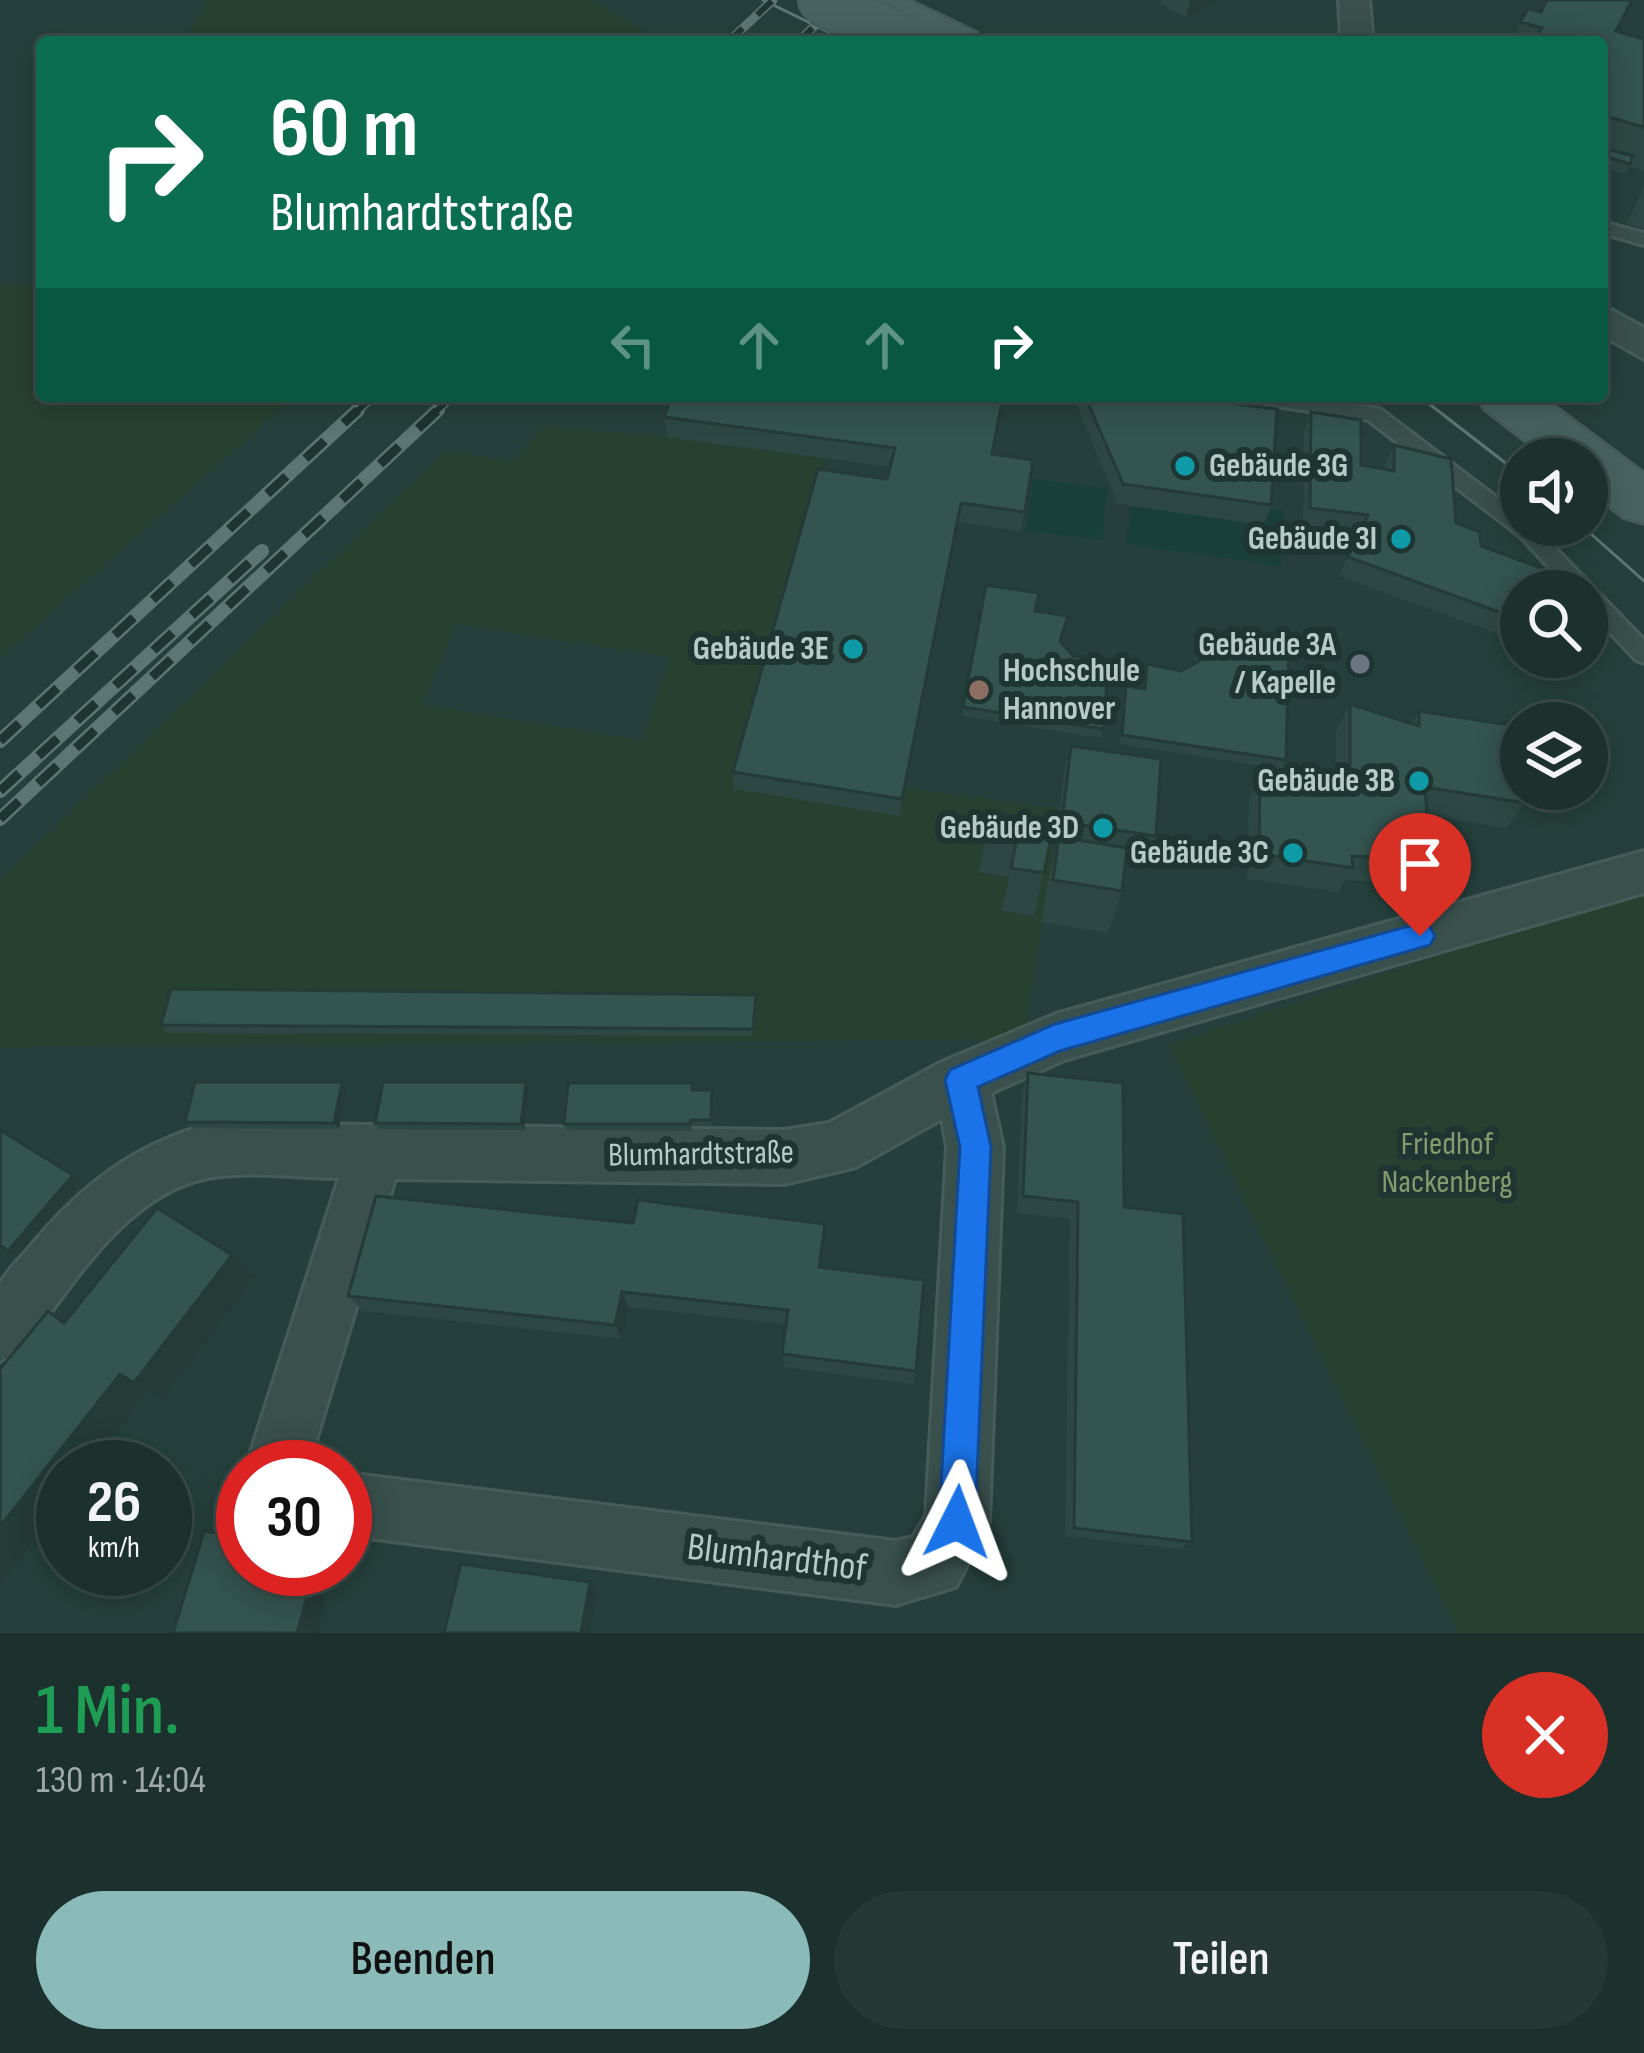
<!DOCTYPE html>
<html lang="de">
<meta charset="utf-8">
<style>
body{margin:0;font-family:"Sofia Sans Condensed",sans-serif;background:#253835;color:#f1f3f6;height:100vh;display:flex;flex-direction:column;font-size:45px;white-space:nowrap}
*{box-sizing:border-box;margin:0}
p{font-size:39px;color:#a0a9aa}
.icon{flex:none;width:66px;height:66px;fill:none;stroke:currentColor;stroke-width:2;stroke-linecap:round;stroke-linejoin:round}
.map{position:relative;height:1633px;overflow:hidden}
.panel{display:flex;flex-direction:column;background:#1c302d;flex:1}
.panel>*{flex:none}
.hud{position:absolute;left:36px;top:36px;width:1572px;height:366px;border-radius:12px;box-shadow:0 6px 30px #0003,0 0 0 3px #3a4b49;background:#0b6e4f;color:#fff;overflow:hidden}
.tools{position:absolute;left:1500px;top:438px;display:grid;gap:24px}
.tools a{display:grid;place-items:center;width:108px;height:108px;border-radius:50%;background:#1c302d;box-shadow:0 6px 30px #0003,0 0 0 3px #3a4b49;font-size:60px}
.speed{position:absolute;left:36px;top:1440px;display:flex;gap:24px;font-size:60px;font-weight:700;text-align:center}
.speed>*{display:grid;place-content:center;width:156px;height:156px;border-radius:50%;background:#1c302d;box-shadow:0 6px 30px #0003,0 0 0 3px #3a4b49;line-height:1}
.speed small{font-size:30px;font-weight:400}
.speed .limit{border:18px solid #d22;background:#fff;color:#111}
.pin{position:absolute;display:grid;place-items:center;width:102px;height:102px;color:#fff;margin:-123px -51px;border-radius:50% 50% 50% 0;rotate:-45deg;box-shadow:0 0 12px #0007}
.pin .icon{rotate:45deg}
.me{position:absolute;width:132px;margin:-66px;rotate:3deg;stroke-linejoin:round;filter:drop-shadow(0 0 9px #0008)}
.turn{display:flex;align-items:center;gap:42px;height:252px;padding:0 36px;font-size:54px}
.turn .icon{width:156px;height:156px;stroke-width:2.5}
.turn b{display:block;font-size:84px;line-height:102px}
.lanes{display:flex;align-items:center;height:114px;padding:0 36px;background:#0003;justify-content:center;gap:60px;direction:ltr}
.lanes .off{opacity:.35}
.round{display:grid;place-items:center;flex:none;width:126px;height:126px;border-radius:63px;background:#253835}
.summary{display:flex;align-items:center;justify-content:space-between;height:204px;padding:0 36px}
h1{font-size:72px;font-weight:600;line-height:90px;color:#1e9e55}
.action{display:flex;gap:24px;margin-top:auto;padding:24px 36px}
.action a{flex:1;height:138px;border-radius:72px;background:#8bbbb9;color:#111;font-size:48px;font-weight:600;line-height:138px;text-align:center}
.action a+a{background:#253835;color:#f1f3f6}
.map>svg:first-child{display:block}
.green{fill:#274131;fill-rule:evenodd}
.water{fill:#183f39}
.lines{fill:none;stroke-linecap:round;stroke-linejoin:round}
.service-casing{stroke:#465c59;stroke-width:6}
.minor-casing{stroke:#465c59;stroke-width:6}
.secondary-casing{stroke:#465c59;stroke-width:6}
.service{fill:#39504d;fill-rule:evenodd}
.minor{fill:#39504d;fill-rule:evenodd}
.secondary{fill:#476360;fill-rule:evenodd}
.tram{stroke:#5c7773;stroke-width:3}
.rail-far1-casing{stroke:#5c7773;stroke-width:9}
.rail-casing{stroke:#5c7773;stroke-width:14}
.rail-far1{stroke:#1e3532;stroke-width:6;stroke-dasharray:20;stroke-linecap:butt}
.rail{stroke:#1e3532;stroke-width:9;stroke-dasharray:26;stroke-linecap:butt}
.secondary-bridge-casing{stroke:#465c59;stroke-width:52;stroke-linecap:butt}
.secondary-bridge{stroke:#476360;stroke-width:48}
.wall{fill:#2d4844}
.shaded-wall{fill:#243b37}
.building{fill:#34544f;stroke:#243b37;stroke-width:3}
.route{fill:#1a73e8;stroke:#114b97;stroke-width:3}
.culture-dot{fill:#0f9aa8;stroke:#1e3532;stroke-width:4.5}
.worship-dot{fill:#6b7280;stroke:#1e3532;stroke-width:4.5}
.education-dot{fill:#8d6e63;stroke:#1e3532;stroke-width:4.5}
.labels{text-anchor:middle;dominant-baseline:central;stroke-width:12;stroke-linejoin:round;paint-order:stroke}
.poi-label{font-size:33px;font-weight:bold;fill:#b6cac8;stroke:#1e3532;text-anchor:end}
.park-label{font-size:33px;fill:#859b6d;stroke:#1e3532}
.street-label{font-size:33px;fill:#b6cac8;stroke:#1e3532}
.near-street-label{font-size:39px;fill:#b6cac8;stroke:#1e3532}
</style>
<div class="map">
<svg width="1644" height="1633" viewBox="0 0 1644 1633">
<rect width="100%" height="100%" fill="#25403c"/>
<g class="green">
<path d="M207,0H592L662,42H184Z"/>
<path d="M0,283L42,284V396H295L0,658Z"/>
<path d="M544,427L667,437L825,458L818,489L906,788L1060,809L1024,1039L0,1047V880L445,451L512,461ZM457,624L669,657L642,740L422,705Z"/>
<path d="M1638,890L1644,891V1633H1458L1168,1045Z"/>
</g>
<g class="water">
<path d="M1033,479L1107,488L1102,540L1026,531Z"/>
<path d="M1131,506L1263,525L1265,509L1283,511L1281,566L1126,544Z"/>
</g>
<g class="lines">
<g class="service-casing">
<g id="service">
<path d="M1602,222L1644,233V245L1602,233Z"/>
<path d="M1246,396H1299L1380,409L1521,516V525L1534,526L1644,640V663L1636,660L1587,608V591H1571L1520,536L1368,420L1256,403Z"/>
</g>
</g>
<g class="minor-casing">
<g id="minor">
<path d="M1339,0H1369L1373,42H1341Z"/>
<path d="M1602,305L1644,328V359L1602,335Z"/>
<path d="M1644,851V893L1064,1060L991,1093L1003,1147L989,1522L956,1587L896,1605L345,1535V1473L896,1541L913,1537L926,1515L947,1147L942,1119L856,1167L784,1184L395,1179L308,1467H246L339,1178C298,1178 249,1170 208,1178C124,1194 70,1290 21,1352L0,1361C0,1339 0,1305 0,1285C4,1273 21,1258 29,1248C81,1185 133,1145 212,1123L784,1130L829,1123L942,1062L1056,1014Z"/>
</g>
</g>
<g class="secondary-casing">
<g id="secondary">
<path d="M853,0H907L976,33L983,42H927L859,9Z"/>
<path d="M1477,396H1540L1644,474V523L1624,517L1587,489V459H1549L1485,409Z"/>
</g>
</g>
<use href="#service" class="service"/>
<use href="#minor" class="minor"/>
<use href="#secondary" class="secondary"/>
<g class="tram">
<path d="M763,0L849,42"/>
<path d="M1419,396L1521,475"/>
<path d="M1581,525L1644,581"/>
</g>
<g class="rail-far1-casing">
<g id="rail-far1">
<path d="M728,42L773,0"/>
<path d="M798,42L841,0"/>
<path d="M355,413L374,396"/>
<path d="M434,413L453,396"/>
</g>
</g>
<g class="rail-casing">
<g id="rail">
<path d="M0,741L358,410"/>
<path d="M0,791L262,551"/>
<path d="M0,819L438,410"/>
</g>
</g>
<use href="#rail-far1" class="rail-far1"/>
<use href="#rail" class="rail"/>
<g class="secondary-bridge-casing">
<path id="secondary-bridge" d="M821,0L907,42"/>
</g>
<use href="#secondary-bridge" class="secondary-bridge"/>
</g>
<g class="wall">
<path d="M1161,0H1218L1186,18L1160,4Z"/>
<path d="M1520,22L1617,32L1644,39V171L1629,167L1625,174L1602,168L1606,160L1602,159V42H1513Z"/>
<path d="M1644,186V229L1627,224Z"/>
<path d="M1078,396H1173L1271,505L1264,525L1118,504L1076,404Z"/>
<path d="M1311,412L1361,465L1385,469V464L1394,445L1456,523L1481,546L1521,591V642L1339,576L1359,534L1303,527L1304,432Z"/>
<path d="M664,417L1033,460L1021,531L959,522L900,816L734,789L733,772L887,479L890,467L667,437Z"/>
<path d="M1035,611L1061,642L1103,729L1100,738L962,716L963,707Z"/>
<path d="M1198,628L1286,760L1282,769L1119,744L1126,686L1143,688L1147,664L1181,671L1195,663V637Z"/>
<path d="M1561,657H1583L1579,663Z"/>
<path d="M1350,704L1411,724L1419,711L1525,803L1506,828L1427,815L1430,860L1414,884L1345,880L1338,892L1247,879L1249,799L1260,773L1336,784V731Z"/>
<path d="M1071,746L1156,836L1147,861L1126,857L1122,891L1108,933L1042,922L1048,881L1056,847L1064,772Z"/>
<path d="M990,812L1054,822L1034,916L1002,911L1009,876L979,873Z"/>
<path d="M756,995L753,1036L167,1033L161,1025Z"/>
<path d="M1028,1073L1124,1207L1192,1542L1179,1549L1065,1536L1070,1219L1017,1213L1022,1093Z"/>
<path d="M342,1082L346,1089L339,1129L192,1128L185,1122Z"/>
<path d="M529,1089L524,1130L379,1129L375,1123Z"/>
<path d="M693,1090L714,1097L712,1126H692V1131L566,1130L564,1124Z"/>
<path d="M633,1223L825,1224L821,1267L916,1371L913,1384L784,1367L782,1354L786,1324L628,1307L622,1339L363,1311L348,1296Z"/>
</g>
<g class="shaded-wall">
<path d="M1190,0H1218L1186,18Z"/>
<path d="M961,503L959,522L900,816L902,799Z"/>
<path d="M342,1082L346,1089L339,1129L334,1123Z"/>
<path d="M526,1082L529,1089L524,1130L521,1124Z"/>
<path d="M73,1175L81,1182L17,1256L8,1251Z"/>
<path d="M232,1255L256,1276L163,1399L148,1391L91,1467H63V1503L0,1586V1527L120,1374Z"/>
<path d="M622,1292L628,1307L622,1339L615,1325Z"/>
<path d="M315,1569H334L317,1633H297Z"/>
<path d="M590,1582L598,1588L590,1633H581Z"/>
</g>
<g class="building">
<path d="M1547,0H1632L1616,31L1644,39V127L1602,115V42H1534L1542,28L1520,22L1528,9L1541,12Z"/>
<path d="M1611,150L1633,156L1630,164L1607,157Z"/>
<path d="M672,396H1003L992,454L1033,460L1025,512L961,503L902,799L733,772L818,469L887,479L895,448L664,417Z"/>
<path d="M1085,396H1173L1277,409L1271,505L1123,484Z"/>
<path d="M1311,412L1361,420V465L1394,471V445L1451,459L1456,523L1480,532L1481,546L1544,569L1542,591H1521V620L1348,557L1368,515L1310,508Z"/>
<path d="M986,585L1039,593L1035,611L1068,616L1060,641L1073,656L1109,659L1103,729L963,707Z"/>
<path d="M1587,614L1591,645L1587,643Z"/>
<path d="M1198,628L1289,639L1286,760L1122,735L1126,686L1145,689L1147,664L1181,671L1199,661Z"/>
<path d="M1350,704L1419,726V711L1516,726L1521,789H1523L1525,803L1425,787L1430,860L1352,856L1353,868L1259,854L1260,773L1350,786Z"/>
<path d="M1071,746L1161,759L1156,836L1062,822Z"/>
<path d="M990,812L1054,822L1044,873L1011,868L1018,832L987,829Z"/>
<path d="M1059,837L1127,848L1122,891L1053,880Z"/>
<path d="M171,989L756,995L753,1029L161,1025Z"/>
<path d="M1028,1073L1123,1083L1124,1207L1183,1214L1192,1542L1074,1528L1078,1202L1023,1196Z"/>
<path d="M195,1082H342L334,1123L185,1122Z"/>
<path d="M383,1082H526L521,1124L375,1123Z"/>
<path d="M568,1083H692V1090H712L711,1120H691L690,1124H564Z"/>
<path d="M0,1130L73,1175L8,1251L0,1245Z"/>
<path d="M376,1196L633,1223L638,1200L825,1224L819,1267L924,1280L916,1371L782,1354L788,1310L622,1292L615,1325L348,1296Z"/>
<path d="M157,1208L232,1255L134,1383L120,1374L0,1527V1369L48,1311L64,1323Z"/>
<path d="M204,1531L243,1537V1569H315L297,1633H173Z"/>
<path d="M461,1564L590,1582L581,1633H444Z"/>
</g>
<path class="route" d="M1420,923L1430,927L1435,936L1430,945L1060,1051L978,1087L991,1147L975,1522L969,1534L957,1540L944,1534L939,1522L960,1147L945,1080L950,1070L1055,1024Z"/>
<g class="culture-dot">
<circle cx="1185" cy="466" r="12"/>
<circle cx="1401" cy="539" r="12"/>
<circle cx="853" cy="649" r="12"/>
<circle cx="1419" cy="781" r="12"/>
<circle cx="1103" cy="828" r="12"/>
<circle cx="1293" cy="853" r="12"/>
</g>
<circle class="worship-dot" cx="1360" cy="664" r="12"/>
<circle class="education-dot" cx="979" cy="690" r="12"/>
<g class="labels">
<g class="poi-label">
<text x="1209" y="466" text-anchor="start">Gebäude 3G</text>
<text x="1377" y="539">Gebäude 3I</text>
<text x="1336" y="645">Gebäude 3A<tspan x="1336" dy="38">/ Kapelle</tspan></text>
<text x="829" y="649">Gebäude 3E</text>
<text x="1003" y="671" text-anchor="start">Hochschule<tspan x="1003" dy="38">Hannover</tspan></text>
<text x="1395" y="781">Gebäude 3B</text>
<text x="1079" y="828">Gebäude 3D</text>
<text x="1269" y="853">Gebäude 3C</text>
</g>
<g class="park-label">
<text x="1447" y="1144">Friedhof<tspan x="1447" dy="38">Nackenberg</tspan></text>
</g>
<g class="street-label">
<text transform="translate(701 1154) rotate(-1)">Blumhardtstraße</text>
</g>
<g class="near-street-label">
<text transform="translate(777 1558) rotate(7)">Blumhardthof</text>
</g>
</g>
</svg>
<div class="tools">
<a><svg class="icon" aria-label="sound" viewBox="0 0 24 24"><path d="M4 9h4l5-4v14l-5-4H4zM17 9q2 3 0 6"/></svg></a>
<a><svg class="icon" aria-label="search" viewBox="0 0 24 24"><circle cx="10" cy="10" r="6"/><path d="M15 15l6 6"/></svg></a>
<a><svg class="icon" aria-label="layers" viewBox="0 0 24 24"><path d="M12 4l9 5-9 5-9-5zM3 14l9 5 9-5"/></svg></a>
</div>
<div class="speed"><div>26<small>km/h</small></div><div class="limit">30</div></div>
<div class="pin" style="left:1420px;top:936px;background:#d93025"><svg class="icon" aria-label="arrive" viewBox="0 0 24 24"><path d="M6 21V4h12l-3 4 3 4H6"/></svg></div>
<svg class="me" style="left:957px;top:1522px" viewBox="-20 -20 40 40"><path d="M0-17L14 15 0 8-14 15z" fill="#1a73e8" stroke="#fff" stroke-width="4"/></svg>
<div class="hud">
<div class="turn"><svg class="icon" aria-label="right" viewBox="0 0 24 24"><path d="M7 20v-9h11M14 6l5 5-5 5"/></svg><div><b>60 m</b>Blumhardtstraße</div></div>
<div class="lanes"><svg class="icon off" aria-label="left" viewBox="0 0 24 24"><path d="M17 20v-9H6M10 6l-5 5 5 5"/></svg><svg class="icon off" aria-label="ahead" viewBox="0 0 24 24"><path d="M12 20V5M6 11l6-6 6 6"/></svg><svg class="icon off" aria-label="ahead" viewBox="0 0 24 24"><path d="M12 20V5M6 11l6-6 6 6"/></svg><svg class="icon" aria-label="right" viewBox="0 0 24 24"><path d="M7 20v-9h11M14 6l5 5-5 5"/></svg></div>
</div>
</div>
<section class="panel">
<div class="summary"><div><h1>1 Min.</h1><p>130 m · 14:04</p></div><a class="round" style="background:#d93025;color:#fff"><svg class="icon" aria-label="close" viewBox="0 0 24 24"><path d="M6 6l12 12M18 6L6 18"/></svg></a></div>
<div class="action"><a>Beenden</a><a>Teilen</a></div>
</section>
